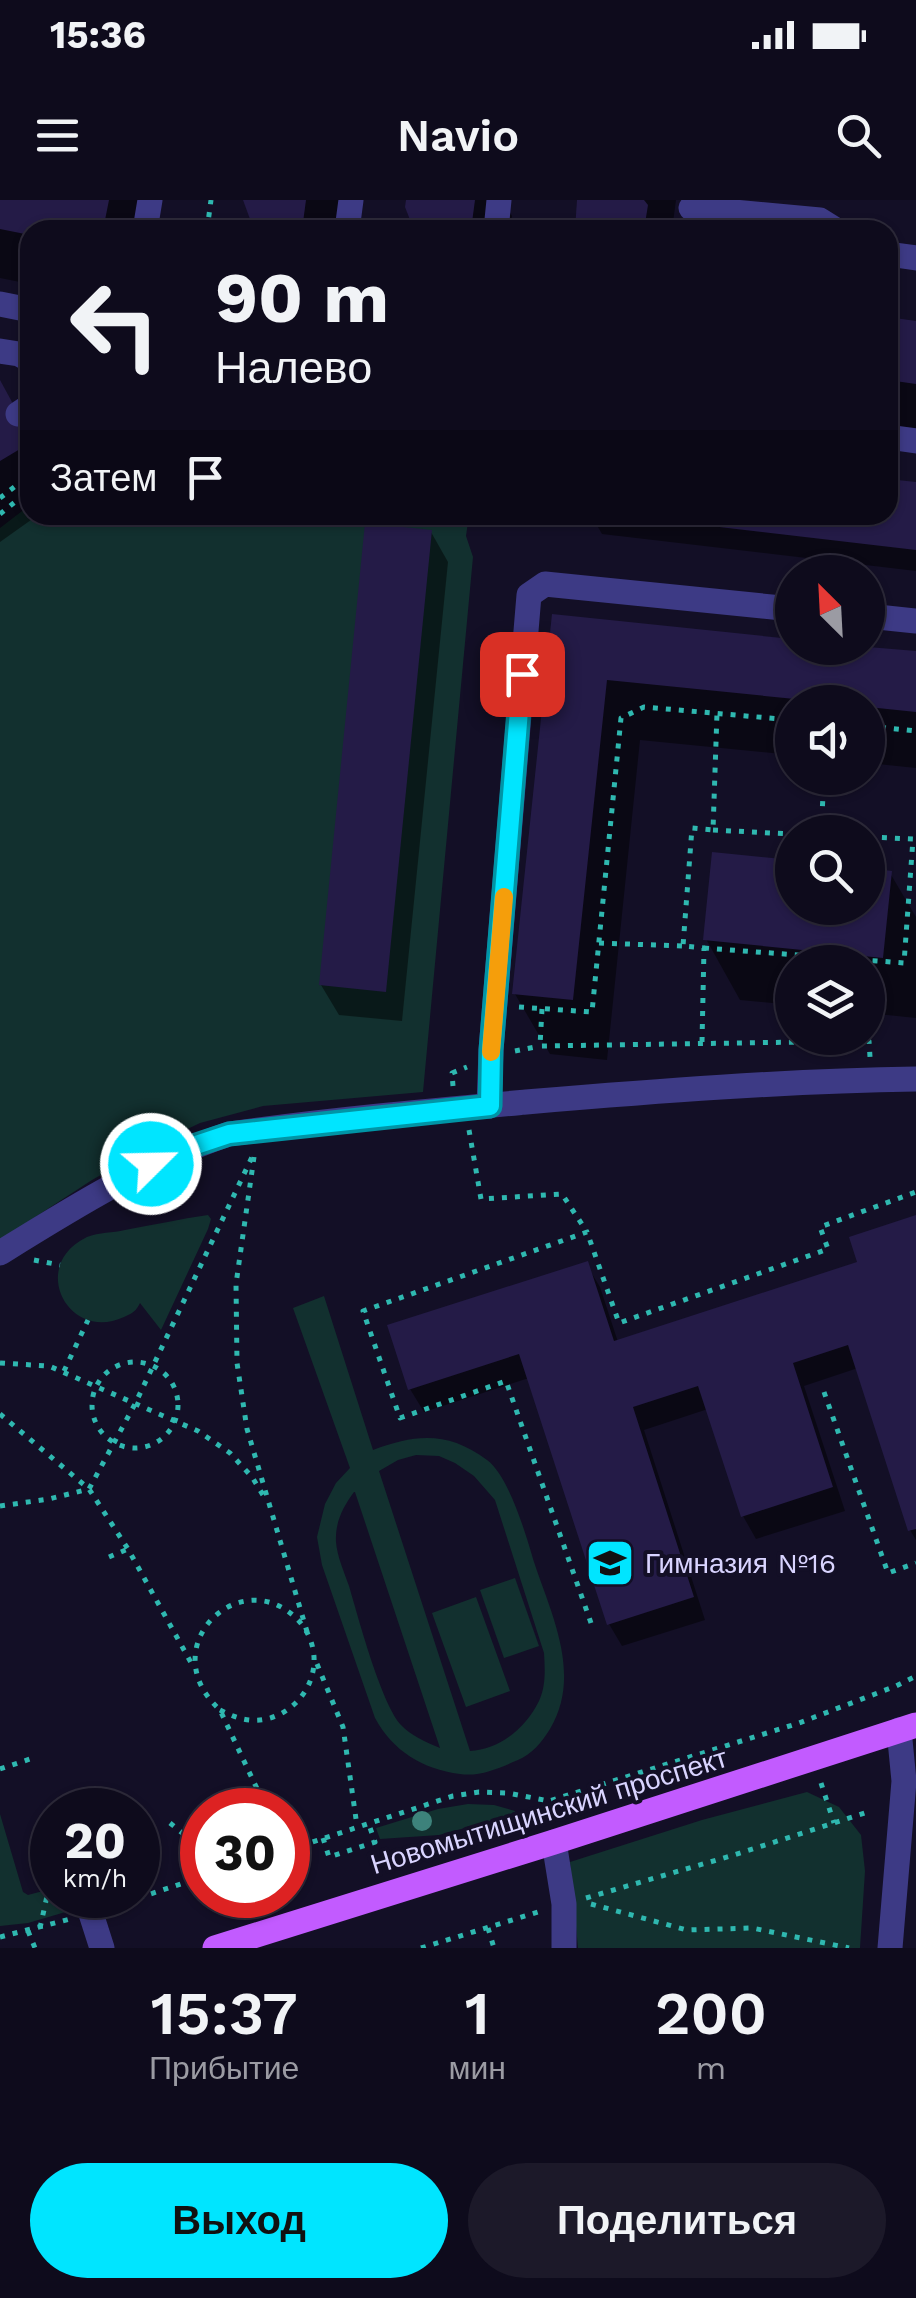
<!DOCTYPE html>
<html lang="ru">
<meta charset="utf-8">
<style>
body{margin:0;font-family:"Work Sans",sans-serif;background:#1c1929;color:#f1f3f6;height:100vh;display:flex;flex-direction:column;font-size:38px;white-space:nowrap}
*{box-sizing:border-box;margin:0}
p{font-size:32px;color:#9b9ba3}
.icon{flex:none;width:55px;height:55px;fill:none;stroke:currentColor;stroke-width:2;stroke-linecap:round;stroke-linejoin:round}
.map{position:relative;height:1748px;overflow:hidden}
.side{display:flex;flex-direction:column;background:#0e0b1c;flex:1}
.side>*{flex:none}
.top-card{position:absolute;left:20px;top:20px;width:878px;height:305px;border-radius:30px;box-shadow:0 2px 8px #0004,0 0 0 2px #2e2b3b;background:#0e0b1c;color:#f1f3f6;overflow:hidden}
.needle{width:65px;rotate:336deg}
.fabs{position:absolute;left:775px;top:355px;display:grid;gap:20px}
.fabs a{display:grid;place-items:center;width:110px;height:110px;border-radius:50%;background:#0e0b1c;box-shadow:0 2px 8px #0004,0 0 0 2px #2e2b3b;font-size:50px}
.speed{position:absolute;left:30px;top:1588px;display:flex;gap:20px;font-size:50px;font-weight:700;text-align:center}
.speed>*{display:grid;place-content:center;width:130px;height:130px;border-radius:50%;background:#0e0b1c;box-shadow:0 2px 8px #0004,0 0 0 2px #2e2b3b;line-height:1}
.speed small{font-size:25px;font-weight:400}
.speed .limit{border:15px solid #d22;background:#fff;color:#111}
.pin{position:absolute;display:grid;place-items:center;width:85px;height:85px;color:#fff;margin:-42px;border-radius:20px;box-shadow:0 5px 15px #0006}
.me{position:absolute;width:110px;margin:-55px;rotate:67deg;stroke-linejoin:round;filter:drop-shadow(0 0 8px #0008)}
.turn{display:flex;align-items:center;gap:35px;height:210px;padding:0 30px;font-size:45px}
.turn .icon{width:130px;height:130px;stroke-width:2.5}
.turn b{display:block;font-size:70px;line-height:85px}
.then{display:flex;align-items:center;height:95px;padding:0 30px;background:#0003;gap:20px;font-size:38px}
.eta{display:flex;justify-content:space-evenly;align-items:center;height:170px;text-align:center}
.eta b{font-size:60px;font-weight:600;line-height:70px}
.button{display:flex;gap:20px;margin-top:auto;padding:20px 30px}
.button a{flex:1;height:115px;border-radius:60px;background:#00e5ff;color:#111;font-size:40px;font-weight:600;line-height:115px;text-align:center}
.button a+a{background:#1c1929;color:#f1f3f6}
.status{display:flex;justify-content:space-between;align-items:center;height:70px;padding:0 50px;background:#0e0b1c;direction:ltr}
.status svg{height:28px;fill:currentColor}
header{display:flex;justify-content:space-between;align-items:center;height:130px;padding:0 30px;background:#0e0b1c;font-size:45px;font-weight:600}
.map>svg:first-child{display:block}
.green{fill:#12302f;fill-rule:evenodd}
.shadow{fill:#0007}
.building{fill:#241b47}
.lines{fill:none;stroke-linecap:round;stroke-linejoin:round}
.path{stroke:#2fb8b0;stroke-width:5;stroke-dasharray:5 8;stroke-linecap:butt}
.minor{stroke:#3d3a85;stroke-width:25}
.major{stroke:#c25bff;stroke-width:25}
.tree{fill:#3d827b}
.route-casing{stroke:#0095a6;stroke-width:25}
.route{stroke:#00e5ff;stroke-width:18}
.slow{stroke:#f59e0b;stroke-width:18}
.labels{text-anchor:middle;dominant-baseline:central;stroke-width:8;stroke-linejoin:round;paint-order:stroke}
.poi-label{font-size:28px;fill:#d9d4ff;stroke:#130f26;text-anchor:start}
.street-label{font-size:28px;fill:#d9d4ff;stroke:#130f26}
</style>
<div class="status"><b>15:36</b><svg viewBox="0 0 49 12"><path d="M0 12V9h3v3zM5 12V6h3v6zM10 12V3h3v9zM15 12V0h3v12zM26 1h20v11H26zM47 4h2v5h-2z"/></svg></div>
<header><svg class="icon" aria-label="menu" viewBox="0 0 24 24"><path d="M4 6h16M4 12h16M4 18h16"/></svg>Navio<svg class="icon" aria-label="search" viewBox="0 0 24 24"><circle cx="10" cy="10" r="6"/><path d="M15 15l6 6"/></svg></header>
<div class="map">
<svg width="916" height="1748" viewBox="0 0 916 1748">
<rect width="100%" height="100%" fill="#130f26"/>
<g class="green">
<path d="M30,305V315H469L466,336L473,357L423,892L263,906L200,923L150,947L92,980L0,1040V328Z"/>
<path d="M208,1015L211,1019L208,1029L161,1130L140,1103C136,1111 133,1113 124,1117C68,1143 28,1065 87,1037C99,1032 113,1033 125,1030C153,1025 180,1019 208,1015Z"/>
<path d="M324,1096L373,1250C416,1234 448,1231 487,1260C509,1276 526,1335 534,1362C552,1416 582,1475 550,1529C542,1542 532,1554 518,1560C499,1568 480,1577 460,1574C422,1569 393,1551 375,1518L322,1365L317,1337L325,1304L336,1283L350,1268L293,1108ZM416,1255L439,1256L455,1263L474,1276L495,1300L544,1453C545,1469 546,1486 539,1501C526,1528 499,1550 470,1551L379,1271L398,1260ZM354,1292H355L440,1548C426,1542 411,1536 400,1524C380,1499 359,1420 349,1386C344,1372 337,1356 336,1342C335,1322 343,1307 354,1292Z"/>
<path d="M515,1378L539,1446L504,1458L480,1390Z"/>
<path d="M476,1397L510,1491L466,1507L432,1413Z"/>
<path d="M807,1592L839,1607L861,1635L865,1671L860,1748H578L570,1662L702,1620Z"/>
<path d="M468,1604L494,1605L515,1611L516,1614L439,1635L380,1639L376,1628L438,1609Z"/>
<path d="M0,1614L23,1692L28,1695L43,1691L52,1692V1695L64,1698L69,1711L28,1723L0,1726Z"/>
</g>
<g class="shadow">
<path d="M0,0H151L146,30H30V84L0,78Z"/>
<path d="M245,0H345L341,30H256Z"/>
<path d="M409,0H503L512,16L510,30H416Z"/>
<path d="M580,0H676L672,30H578Z"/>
<path d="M888,120L916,123V238L888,233Z"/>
<path d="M0,188L30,237V315H38L0,342Z"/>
<path d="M888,282L916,285V371L602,334L591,315H888Z"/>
<path d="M513,315H550L549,324L516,320Z"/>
<path d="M431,332L448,362L402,821L339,815L321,785Z"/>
<path d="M554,417L792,441V448H852L916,454V568L868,563V502H792V555L640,540L607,860L550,854L515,794Z"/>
<path d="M714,655L792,663V708H868V671L890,673L916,717V818L868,813V762H792V805L740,800L706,739Z"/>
<path d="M916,1018V1340L910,1330L858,1168L804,1186L845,1311L756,1339L743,1316L708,1209L644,1230L705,1420L622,1446L609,1424L529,1178L424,1212L410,1189L586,1064L600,1087L618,1142L860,1064Z"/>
</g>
<g class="building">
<path d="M0,0H109L103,30H30V35L0,29Z"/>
<path d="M243,0H306L302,30H254Z"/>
<path d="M406,0H475L471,30H414L405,7Z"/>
<path d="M577,0H644L648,5L644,30H575Z"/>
<path d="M888,117L916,121V184L888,180Z"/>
<path d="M0,180L30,235V243L0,261Z"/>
<path d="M888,279L916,282V350L634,317V315H888Z"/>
<path d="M365,323L432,330L386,792L319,785Z"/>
<path d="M552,414L792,439V448L868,447L916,451V512L868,507V502H825L607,480L573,800L512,794Z"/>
<path d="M712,652L792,660V708H868V668L892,671L883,758L703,740Z"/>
<path d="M916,1015V1329L908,1331L848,1145L793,1163L833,1287L741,1317L698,1186L633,1207L694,1397L607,1425L519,1154L408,1190L387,1125L588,1061L614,1141L857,1062L849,1037Z"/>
</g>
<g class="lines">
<g class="path">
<path d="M207,30L211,0"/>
<path d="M0,298L30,275"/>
<path d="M0,314L30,290"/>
<path d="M868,526L916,531"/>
<path d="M713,630L792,634"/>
<path d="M821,632L824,578"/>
<path d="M599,743L683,746"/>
<path d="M704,748L904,763L913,639L868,637"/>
<path d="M519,807L592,812L621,518L644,507L792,520"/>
<path d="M542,809L540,846L869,841L870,857"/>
<path d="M702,842L704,748L683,746L692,628L713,630L717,513"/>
<path d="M515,851L540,846"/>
<path d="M453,886L452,873L467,867"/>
<path d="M469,930L481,999L562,994L587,1032"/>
<path d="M254,957L236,1084L237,1163L247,1229L308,1435"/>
<path d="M34,1060L60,1065"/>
<circle cx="135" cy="1205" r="43"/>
<path d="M0,1163L49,1166L198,1231L230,1253L252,1277L266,1300"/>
<path d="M64,1171L88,1120"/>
<path d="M824,1192L888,1373L916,1363"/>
<path d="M0,1214L89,1289L128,1349L194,1468"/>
<path d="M0,1306L49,1299L89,1289L135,1204L253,955"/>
<path d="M109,1357L128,1349"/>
<path d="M591,1423L506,1181L400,1218L363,1111L587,1032L619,1123L828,1049L820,1027L916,992"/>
<path d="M317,1464L343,1527L357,1626"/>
<path d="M220,1510C230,1515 239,1519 250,1520C285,1523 316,1492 314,1457C313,1441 306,1427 294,1416C236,1365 153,1449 220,1510L267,1610"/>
<path d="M0,1569L33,1558"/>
<path d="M821,1583L834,1623"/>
<path d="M170,1623L202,1649"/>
<path d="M323,1638L329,1657L375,1642L368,1622"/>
<path d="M288,1650L453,1596L479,1592L508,1593L549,1601L799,1523L896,1486L916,1476"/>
<path d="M586,1698L734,1655L868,1612"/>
<path d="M591,1704L687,1730L752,1728L849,1748"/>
<path d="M114,1706L202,1677"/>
<path d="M40,1728L49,1687"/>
<path d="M488,1728L494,1748"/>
<path d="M28,1731L35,1748"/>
<path d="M0,1737L70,1719"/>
<path d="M421,1748L538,1712"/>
</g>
<g class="minor">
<path d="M691,8L820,20L836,30"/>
<path d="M145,30L150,0"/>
<path d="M347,30L351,0"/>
<path d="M496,30L499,0"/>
<path d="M888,54L916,58"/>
<path d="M0,104L30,110"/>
<path d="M0,151L19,154L30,160"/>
<path d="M18,214L30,206"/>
<path d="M888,237L916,241"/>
<path d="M868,416L916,421"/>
<path d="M489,906L491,850L529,395L545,384L792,409"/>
<path d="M0,1053C74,1007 146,962 229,934C327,920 427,911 526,902C656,891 786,881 916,879"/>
<path d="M554,1642L564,1704V1748"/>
<path d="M85,1695L102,1748"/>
<path d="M890,1748L904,1581L899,1530"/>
</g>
<path class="major" d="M215,1748L554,1642L916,1525"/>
</g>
<circle class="tree" cx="422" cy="1621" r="10"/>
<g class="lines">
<g class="route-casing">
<path id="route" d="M151,964L190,947L229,934L490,906L491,850L522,474"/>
</g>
<use href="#route" class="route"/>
<path class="slow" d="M491,852L504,697"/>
</g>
<defs>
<g id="school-square" transform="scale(2.5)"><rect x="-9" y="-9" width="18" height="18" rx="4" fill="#00e5ff" stroke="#130f26"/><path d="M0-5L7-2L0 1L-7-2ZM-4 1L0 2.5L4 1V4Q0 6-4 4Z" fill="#111"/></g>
</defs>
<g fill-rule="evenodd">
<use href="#school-square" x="610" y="1363"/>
</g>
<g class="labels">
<g class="poi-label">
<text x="645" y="1363">Гимназия №16</text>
</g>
<g class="street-label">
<text transform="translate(549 1611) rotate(-17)">Новомытищинский проспект</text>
</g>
</g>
</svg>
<div class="fabs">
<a><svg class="needle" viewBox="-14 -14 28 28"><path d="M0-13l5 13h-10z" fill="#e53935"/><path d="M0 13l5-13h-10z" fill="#9b9ba3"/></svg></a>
<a><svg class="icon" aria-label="sound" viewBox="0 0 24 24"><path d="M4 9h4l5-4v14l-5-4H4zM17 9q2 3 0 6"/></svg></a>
<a><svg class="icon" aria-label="search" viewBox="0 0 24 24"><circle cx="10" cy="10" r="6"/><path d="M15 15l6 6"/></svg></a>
<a><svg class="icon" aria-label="layers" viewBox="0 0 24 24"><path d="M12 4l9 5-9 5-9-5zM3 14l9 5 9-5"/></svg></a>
</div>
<div class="speed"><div>20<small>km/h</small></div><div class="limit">30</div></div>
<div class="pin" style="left:522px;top:474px;background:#d93025"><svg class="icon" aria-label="arrive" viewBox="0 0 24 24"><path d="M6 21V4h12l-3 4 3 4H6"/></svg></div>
<svg class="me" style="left:151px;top:964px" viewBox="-20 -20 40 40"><circle r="17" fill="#00e5ff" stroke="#fff" stroke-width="3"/><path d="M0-11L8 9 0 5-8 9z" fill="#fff"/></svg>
<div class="top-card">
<div class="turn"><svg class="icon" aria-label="left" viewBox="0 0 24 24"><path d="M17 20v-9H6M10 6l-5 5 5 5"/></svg><div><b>90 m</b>Налево</div></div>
<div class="then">Затем<svg class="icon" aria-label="arrive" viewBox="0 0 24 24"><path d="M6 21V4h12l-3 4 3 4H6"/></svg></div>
</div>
</div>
<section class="side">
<div class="eta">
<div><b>15:37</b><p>Прибытие</p></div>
<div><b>1</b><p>мин</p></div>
<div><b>200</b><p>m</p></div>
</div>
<div class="button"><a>Выход</a><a>Поделиться</a></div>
</section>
